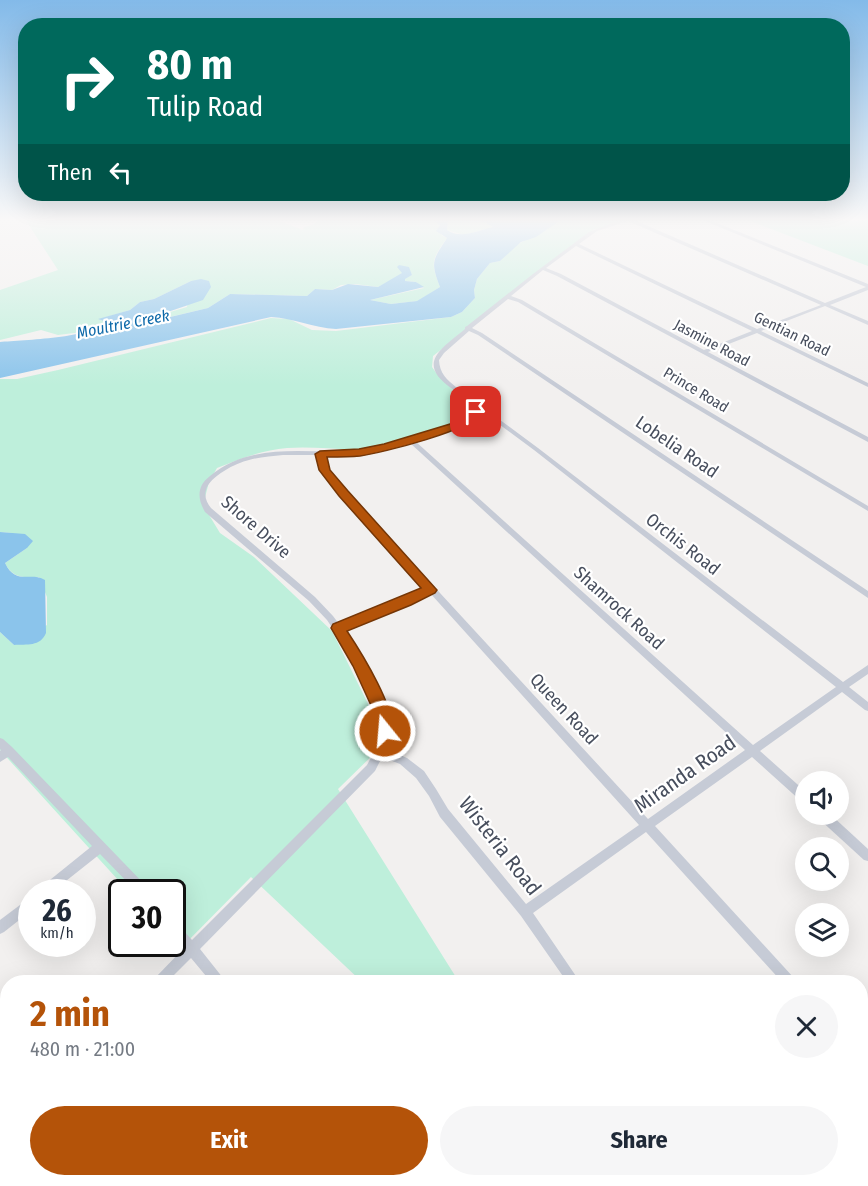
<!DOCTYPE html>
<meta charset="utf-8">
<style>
body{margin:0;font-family:"Fira Sans Condensed",sans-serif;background:#f6f6f7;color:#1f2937;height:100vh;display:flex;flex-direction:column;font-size:22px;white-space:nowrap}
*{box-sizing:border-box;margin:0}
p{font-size:20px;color:#747a83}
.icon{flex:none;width:33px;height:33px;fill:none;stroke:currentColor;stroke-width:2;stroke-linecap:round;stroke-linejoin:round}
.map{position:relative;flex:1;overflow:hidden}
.sheet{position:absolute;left:0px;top:975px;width:868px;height:212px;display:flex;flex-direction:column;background:#fff;border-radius:24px 24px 0 0;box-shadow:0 6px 24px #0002}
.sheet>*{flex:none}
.guide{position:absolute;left:18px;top:18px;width:832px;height:183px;border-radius:24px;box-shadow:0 6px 24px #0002;background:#00695c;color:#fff;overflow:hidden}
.controls{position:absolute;left:795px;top:771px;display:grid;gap:12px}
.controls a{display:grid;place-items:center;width:54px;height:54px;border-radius:50%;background:#fff;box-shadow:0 6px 24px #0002;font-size:30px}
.speed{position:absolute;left:18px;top:879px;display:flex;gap:12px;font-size:30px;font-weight:700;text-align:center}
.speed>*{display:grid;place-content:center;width:78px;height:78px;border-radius:50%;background:#fff;box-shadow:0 6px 24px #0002;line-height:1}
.speed small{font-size:15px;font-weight:400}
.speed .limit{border:3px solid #111;border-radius:9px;background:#fff;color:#111}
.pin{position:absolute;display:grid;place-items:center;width:51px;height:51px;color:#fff;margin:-26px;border-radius:12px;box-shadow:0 3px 9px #0006}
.me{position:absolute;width:66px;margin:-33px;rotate:343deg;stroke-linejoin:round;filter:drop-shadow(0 0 4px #0008)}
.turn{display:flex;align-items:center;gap:21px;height:126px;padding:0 30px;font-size:27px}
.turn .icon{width:78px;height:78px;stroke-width:2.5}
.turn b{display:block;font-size:42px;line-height:51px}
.then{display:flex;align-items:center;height:57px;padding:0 30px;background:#0003;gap:12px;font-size:22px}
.round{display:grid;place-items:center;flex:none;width:63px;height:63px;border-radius:32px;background:#f6f6f7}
.headline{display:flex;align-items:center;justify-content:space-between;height:102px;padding:0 30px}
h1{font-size:36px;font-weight:700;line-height:45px;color:#b45309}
.primary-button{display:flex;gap:12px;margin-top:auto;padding:12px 30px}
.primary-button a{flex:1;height:69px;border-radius:36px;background:#b45309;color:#fff;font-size:24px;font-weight:700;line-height:69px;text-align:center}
.primary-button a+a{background:#f6f6f7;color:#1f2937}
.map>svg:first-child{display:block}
.green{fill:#beefdb}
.water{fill:#8bc4eb;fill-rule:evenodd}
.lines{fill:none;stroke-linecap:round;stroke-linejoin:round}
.street{fill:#c6cbd6;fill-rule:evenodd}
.route{fill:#b45309;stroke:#753606;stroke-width:1.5}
.labels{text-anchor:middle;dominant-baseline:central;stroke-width:4.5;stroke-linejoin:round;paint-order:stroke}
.far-street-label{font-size:15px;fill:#474e5d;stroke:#fff}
.far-water-label{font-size:16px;font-style:italic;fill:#0d69a9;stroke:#fff}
.street-label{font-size:18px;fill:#474e5d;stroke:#fff}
.near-street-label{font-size:21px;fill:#474e5d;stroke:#fff}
</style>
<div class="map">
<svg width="868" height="1186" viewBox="0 0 868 1186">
<rect width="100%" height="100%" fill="#f2f0ef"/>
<g class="green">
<path d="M25,219H274L303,230L304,227L313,225L319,219H430L439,222L441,235L447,238C432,259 430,262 440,287L418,301L391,304L370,300L424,288L416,282L405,281L404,279L412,275L408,267L398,277L378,287L355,284L341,285L332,290L315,289L307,296L230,294L208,308L144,323L150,318L187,307L191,281L154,299L140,302L130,310L100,319L108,322L101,328L82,332L58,335L41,330L0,340V290L58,270Z"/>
<path d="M557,219H627L593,230L433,356L432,367L437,374L476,412C461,439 390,447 361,449C337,450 312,446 287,448C262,450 240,459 217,468L209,482L203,505L220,533L254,557L332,631L377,722L382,746L338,789L459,982H362L251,877L179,950L173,942L172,892H129L0,750V632L14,645L47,625V597L39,577C24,578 12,578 5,563L27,548L12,533L0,532V379H17L58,370L271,318L289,319L312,330L336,331L451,317L462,312L475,298L474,290L477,279L490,263L500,261L513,247L551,226Z"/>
<path d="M747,219L868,221V266L750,221Z"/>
<path d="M454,220L484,222L493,227L464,235L447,230L448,221Z"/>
<path d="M433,1179H583L587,1186H435Z"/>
</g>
<g class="water">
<path d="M430,219H557L558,222L536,237L521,242L500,261L490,263L477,279L474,290L475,298L462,312L451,317L336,329C313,328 294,318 271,317L0,378V342C24,340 92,338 107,322L98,319L130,310L140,302L154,299L191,281L201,279L209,281L211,287L203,300L150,318L145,323L208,308L230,294L307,296L315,289L332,290L348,284L378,287L402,273L397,267L399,265L409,267L412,275L405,279V281L416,282L424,287L370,300L391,304L417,301L440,287C430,261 433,260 447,238L436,231L440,225ZM454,220L484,222L493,227C478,230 461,240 447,230L448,221Z"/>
<path d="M0,532L25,534L33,541L27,548L5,563C16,586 30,571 45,580L46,633C40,647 27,644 14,645L0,632Z"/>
</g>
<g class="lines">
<g class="street">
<path d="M624,219H632L825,303L866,287L700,219H707L868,284V290L830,305L868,321V325L825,306L761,331L868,383V387L757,333L708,352L868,437V442L557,276L543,270L511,296L522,300L868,506V511L518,302L508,299L472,328L482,333L868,591V598L478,335L469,331L444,353L439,360C440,386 469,388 479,411L496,417L538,448L843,682L868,665V674L849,687L868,702V711L865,710L842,692L760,751L806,792V804L802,802L752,757L655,826L794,978L796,982H782L646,832L533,913L580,982H567L521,916L440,817L429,796L416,778L400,764L382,757L375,771L200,949L223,978L225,982H211L191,958L167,982H153L155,978L183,949L172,936V920L176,922L192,940L367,765L379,743L380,724L347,650L327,620L309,601L205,512C197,498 197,486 210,476C255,439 309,456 361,450C382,447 461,428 473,412C468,401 460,395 451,388C416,363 441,349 465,329V327L467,326L533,274L589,232L604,226ZM628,221L821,305L757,329L579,244L597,231ZM576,246L752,331L704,350L561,274L546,268ZM478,415L492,419L534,450L836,687L753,745L415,441C434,436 466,429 478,415ZM410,443L745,750L648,819L347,492L328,470L324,456L361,454ZM283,455H317L322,470L341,496L426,589L339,624L333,616L315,597L211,508C207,503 204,497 206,490C210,476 236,463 249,460C260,457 272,456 283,455ZM430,593L639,825L526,904L448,809L436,789L424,771L407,758L386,749L389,743L390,724L355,648L343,630Z"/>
<path d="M0,738L3,739L12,747L148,888L150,892H137L100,854L52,892H38L40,888L92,846L8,757L0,762V751L1,750L0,749Z"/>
<path d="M817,814H830L868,849V861L864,860L818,818Z"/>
<path d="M32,896V910L4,932L0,934V920Z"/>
<path d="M861,1053L868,1058V1075L861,1070Z"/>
<path d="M8,1129V1146L0,1150V1134Z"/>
<path d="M233,1179H250L247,1186H230Z"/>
<path d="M389,1179H406L409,1186H392Z"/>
<path d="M705,1179H721L724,1186H708Z"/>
</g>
</g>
<linearGradient id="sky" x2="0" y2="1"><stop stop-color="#83bae9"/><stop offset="0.57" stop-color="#f9f8f8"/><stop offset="1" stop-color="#f9f8f8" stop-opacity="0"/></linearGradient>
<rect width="868" height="385" fill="url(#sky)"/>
<path class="route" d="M476,409L481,412C475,430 381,453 360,456C349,457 338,457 327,457L330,470L348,491L437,590L435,593L411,605L347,631C359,649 401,715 391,736L385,738L380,736L374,712L353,666L331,628L333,624L421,588L339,496L319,470L315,454L320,451L359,449L384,444L460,421Z"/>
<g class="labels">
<g class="far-street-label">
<text transform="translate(792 334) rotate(26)">Gentian Road</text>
<text transform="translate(712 343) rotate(28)">Jasmine Road</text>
<text transform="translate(696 390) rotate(31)">Prince Road</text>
</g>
<g class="far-water-label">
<text transform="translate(123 324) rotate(-11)">Moultrie Creek</text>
</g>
<g class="street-label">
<text transform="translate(677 447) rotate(34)">Lobelia Road</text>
<text transform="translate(256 527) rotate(41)">Shore Drive</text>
<text transform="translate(683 544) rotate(38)">Orchis Road</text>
<text transform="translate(619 608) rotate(42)">Shamrock Road</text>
<text transform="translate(564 709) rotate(47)">Queen Road</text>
</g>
<g class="near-street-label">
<text transform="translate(685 774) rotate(-35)">Miranda Road</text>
<text transform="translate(500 846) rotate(52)">Wisteria Road</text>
</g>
</g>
</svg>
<div class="controls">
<a><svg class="icon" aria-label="sound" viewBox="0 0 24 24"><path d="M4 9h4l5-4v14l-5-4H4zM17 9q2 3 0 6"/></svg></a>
<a><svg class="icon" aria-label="search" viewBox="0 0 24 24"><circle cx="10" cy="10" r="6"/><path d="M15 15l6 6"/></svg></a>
<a><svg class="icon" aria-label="layers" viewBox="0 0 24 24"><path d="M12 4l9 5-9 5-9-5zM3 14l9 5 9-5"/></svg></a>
</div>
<div class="speed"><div>26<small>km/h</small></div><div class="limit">30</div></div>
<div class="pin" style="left:476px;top:412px;background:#d93025"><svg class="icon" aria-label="arrive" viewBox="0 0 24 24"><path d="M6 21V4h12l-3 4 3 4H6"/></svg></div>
<svg class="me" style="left:385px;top:731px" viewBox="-20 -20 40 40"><circle r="17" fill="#b45309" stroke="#fff" stroke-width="3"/><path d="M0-11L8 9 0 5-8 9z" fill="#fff"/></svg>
<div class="guide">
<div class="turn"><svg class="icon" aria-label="right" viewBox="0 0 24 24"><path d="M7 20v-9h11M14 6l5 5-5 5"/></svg><div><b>80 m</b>Tulip Road</div></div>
<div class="then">Then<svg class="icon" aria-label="left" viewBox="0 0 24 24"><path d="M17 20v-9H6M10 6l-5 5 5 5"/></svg></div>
</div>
<section class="sheet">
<div class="headline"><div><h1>2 min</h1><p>480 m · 21:00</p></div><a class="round"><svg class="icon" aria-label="close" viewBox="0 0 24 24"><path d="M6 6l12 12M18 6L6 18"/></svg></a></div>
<div class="primary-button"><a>Exit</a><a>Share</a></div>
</section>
</div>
